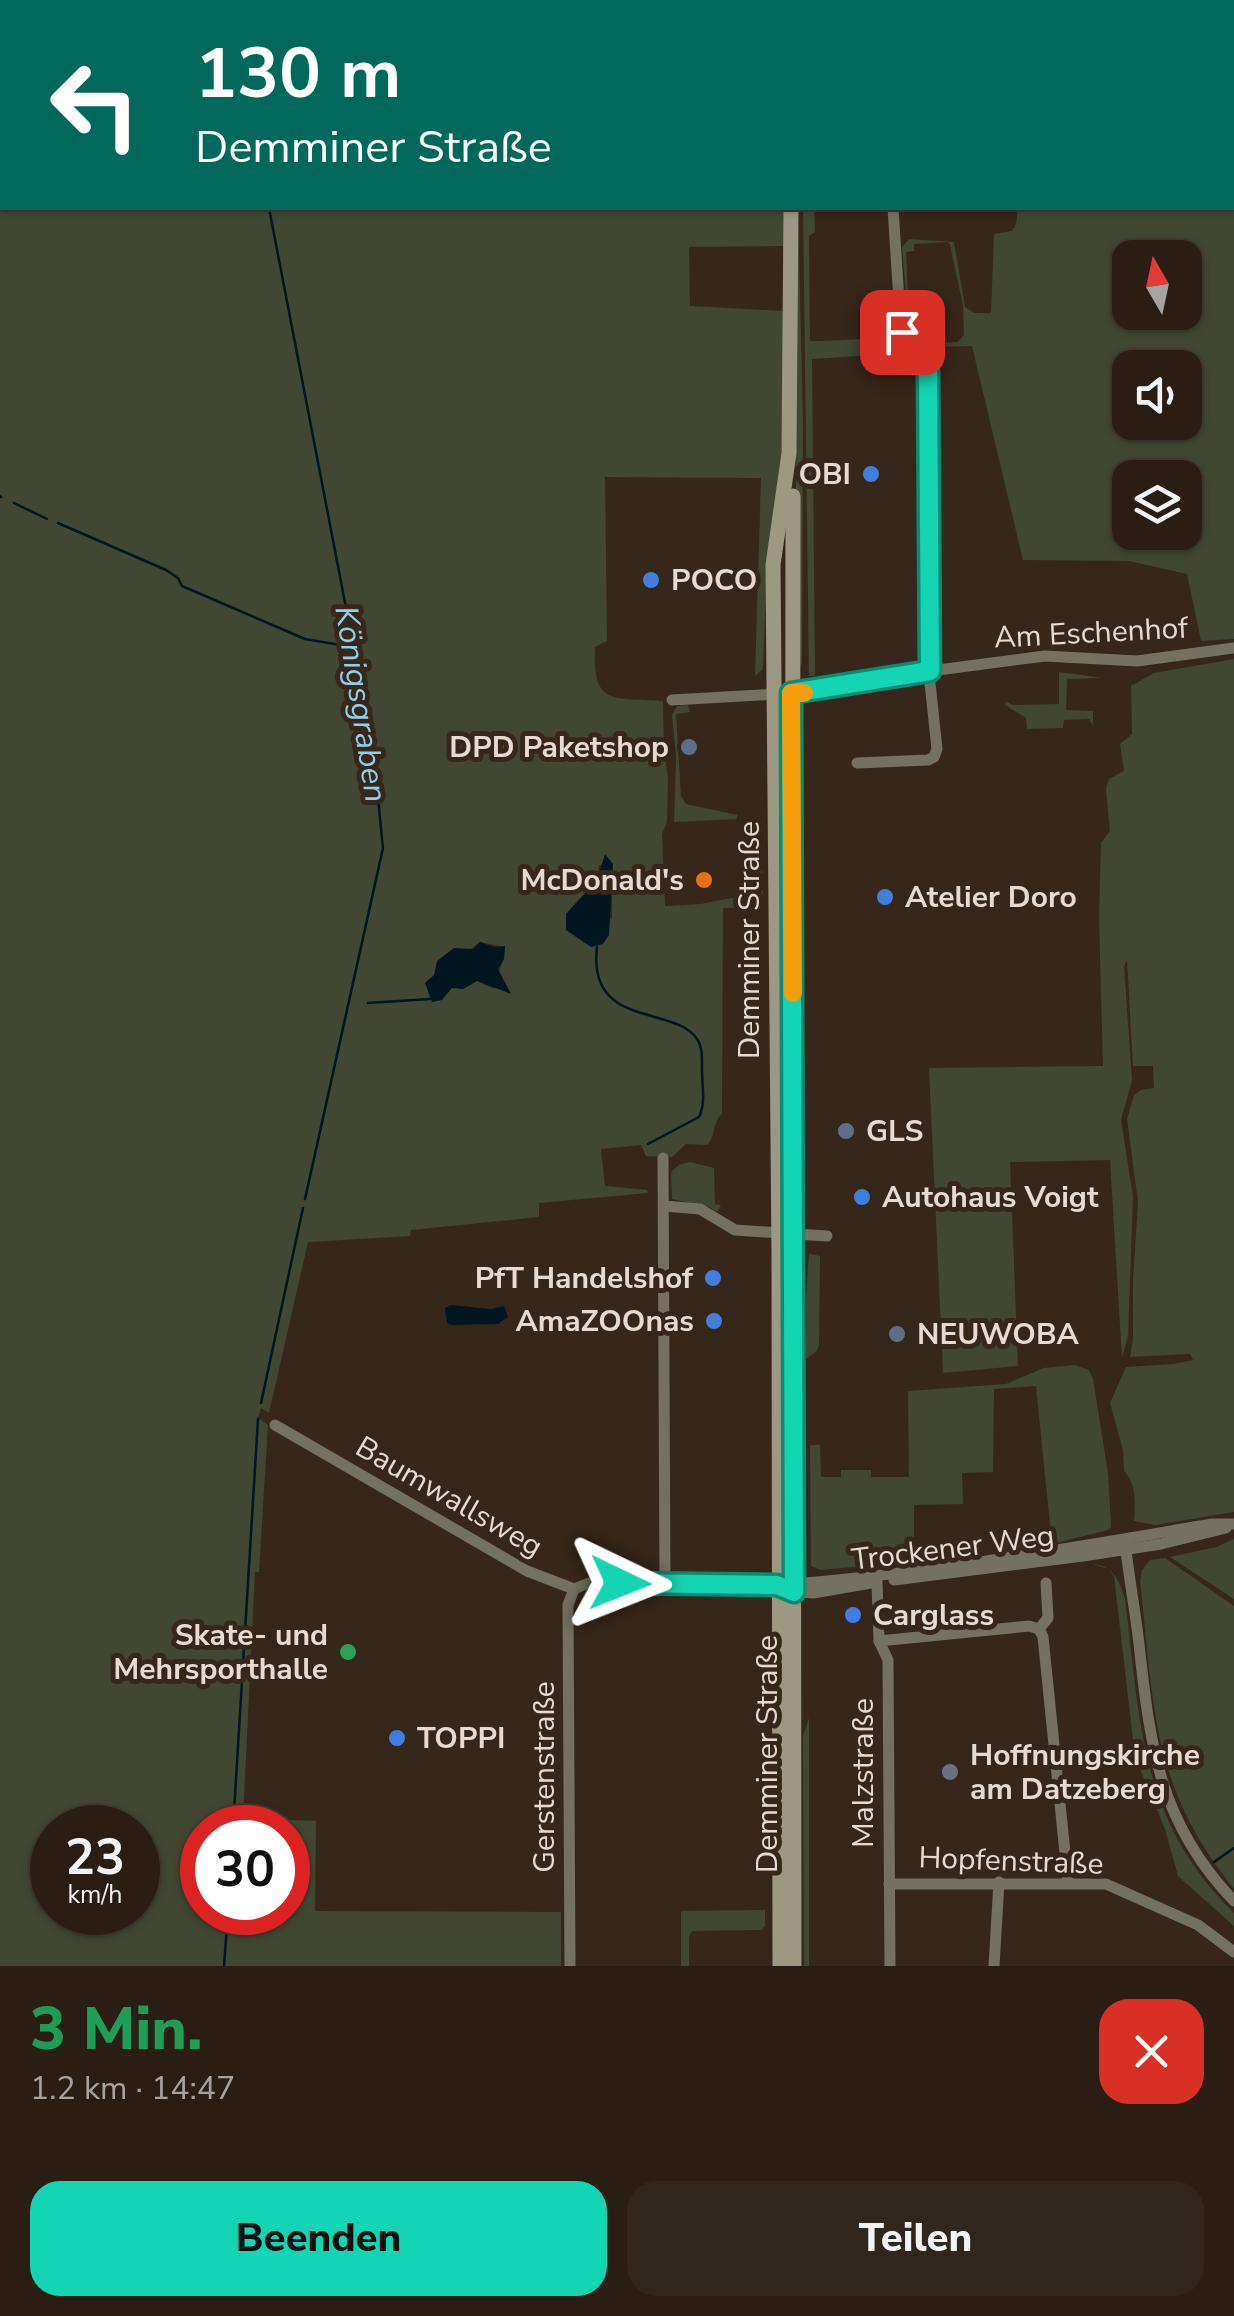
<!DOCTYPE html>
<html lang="de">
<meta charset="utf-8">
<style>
body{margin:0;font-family:"Nunito Sans",sans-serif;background:#31261d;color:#f1f3f6;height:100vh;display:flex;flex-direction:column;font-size:38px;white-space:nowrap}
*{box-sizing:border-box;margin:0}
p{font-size:32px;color:#a5a2a0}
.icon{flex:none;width:55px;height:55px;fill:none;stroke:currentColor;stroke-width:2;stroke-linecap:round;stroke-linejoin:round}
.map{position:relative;height:1966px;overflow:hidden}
.panel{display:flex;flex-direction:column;background:#291d14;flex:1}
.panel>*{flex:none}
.banner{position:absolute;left:0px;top:0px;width:1235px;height:210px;box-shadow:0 2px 8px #0004,0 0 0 2px #453b34;background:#00695c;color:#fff;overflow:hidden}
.needle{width:65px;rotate:351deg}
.controls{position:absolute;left:1112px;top:240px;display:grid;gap:20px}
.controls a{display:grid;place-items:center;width:90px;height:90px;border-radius:20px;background:#291d14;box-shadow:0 2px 8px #0004,0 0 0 2px #453b34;font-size:50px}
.speed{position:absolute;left:30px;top:1805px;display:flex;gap:20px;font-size:50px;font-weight:700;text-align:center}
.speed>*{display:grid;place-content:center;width:130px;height:130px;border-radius:50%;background:#291d14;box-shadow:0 2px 8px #0004,0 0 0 2px #453b34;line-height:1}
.speed small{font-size:25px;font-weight:400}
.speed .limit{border:15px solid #d22;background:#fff;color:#111}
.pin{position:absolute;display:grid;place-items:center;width:85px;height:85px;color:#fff;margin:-42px;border-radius:20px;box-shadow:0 5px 15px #0006}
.me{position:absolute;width:110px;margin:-55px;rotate:92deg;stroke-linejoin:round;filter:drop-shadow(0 0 8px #0008)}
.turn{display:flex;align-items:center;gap:35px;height:210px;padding:0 30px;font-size:45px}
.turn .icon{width:130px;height:130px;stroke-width:2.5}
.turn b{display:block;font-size:70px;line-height:85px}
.round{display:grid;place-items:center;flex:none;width:105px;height:105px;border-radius:30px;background:#31261d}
.headline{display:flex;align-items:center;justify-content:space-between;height:170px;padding:0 30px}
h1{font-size:60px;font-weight:800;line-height:75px;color:#1e9e55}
.button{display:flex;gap:20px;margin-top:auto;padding:20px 30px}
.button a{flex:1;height:115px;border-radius:30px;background:#13d5b3;color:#111;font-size:40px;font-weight:800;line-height:115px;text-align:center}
.button a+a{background:#31261d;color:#f1f3f6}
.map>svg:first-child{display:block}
.green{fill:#414732;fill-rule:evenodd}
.water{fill:#001721}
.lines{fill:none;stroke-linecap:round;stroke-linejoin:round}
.stream{stroke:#001721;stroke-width:2.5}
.street{stroke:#747163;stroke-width:11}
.secondary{stroke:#9d9882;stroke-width:15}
.route-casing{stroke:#0c8a74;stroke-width:25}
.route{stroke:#13d5b3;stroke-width:18}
.slow{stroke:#f59e0b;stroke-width:18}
.shop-dot{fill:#3f7fe0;stroke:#37271a;stroke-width:4}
.service-dot{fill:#5c6f8a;stroke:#37271a;stroke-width:4}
.food-dot{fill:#e8710a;stroke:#37271a;stroke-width:4}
.leisure-dot{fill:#2e9e5b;stroke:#37271a;stroke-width:4}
.worship-dot{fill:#6b7280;stroke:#37271a;stroke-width:4}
.labels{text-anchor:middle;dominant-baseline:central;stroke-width:10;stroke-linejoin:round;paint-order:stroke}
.poi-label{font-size:30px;font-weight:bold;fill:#e5dbd2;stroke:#37271a;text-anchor:start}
.street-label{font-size:30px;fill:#e5dbd2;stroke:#37271a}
.water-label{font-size:32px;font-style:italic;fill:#8fceec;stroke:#37271a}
</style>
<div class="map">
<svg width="1234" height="1966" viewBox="0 0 1234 1966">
<rect width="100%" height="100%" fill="#37271a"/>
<g class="green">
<path d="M0,0H702L2,2V208H785V246L689,247L690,306L785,311V455L767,563L763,669L755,676L761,478L605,477L607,641L595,647C592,707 613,697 663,701L664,752L668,779L667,822L662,834L665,906L701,904L747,895L750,889L749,868L762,846L763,907L723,908L722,1114C712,1122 716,1137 707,1145L686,1144L672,1157L646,1156L641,1145L601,1149L605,1186L647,1190L648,1193L539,1203V1217L411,1230L410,1236L308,1242L269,1413L261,1408L258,1418L268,1425L259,1572H255L243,1818L316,1821L315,1911L561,1912V1966H0ZM612,864V918L584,943L575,933L566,914L597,880L599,865ZM480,942L505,947C504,962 497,974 494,989L477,981L463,989L425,983ZM52,1828H138V1912H52ZM202,1828H288V1912H202Z"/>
<path d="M946,0H1234V639L1201,641L1187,574L1129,561L1023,560L972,346L935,347L934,353L921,346L927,343L958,342L964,335L963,305L950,245L948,242L914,244V251L906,252L908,292H916L913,295L906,296L902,247L909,239L954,242L965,307L974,313H991L994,234L1012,231L1016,224L1018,208H1232V2ZM1130,258H1185V312H1130ZM1130,368H1185V422H1130ZM1130,478H1185V532H1130Z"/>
<path d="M795,208H798L803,423L802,663L799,667L796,553Z"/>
<path d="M803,208H814L815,232L809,236L810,341C835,342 874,336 895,341L904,353L812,359L815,676H809Z"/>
<path d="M1234,659V1512L1155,1525L1134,1521C1135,1504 1137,1484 1124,1471L1123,1450L1110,1403L1126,1367L1174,1364L1193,1360L1190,1354L1130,1357L1133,1339V1281L1138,1202L1127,1119L1134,1095L1141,1090L1154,1088L1153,1066H1133L1127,960L1124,966L1132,1080L1121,1120L1133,1196L1128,1336L1122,1358L1110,1160L1010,1162L1018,1366L943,1373L929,1068L1103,1066L1099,917L1101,843L1110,831L1106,789L1109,779L1124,771L1120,744L1132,734L1131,686L1154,673Z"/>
<path d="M1059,672L1103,678L1067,679L1066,710L1093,711V726L1089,719L1064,720L1063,728L1027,729L1026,718L1005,705L1006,701L1012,705L1059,704Z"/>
<path d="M688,705L690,712L676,714L681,796L686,804L737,815V819L674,822L676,756L672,715L677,706Z"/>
<path d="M690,1162L714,1168L715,1204L721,1205L717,1212L709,1207L672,1199L671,1172L679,1165Z"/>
<path d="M809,1254L820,1256L819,1343L817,1351L806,1359L803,1337Z"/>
<path d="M1074,1365L1089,1370L1093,1379L1108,1473L1111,1527L1108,1530L1052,1544L1036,1386L994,1389L993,1472L962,1473L963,1504L914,1505V1561L821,1570L811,1566L810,1445H820L821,1477H841V1470H871V1477H909L908,1391L1006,1384L1044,1368Z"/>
<path d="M1234,1539V1599L1170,1557L1216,1547Z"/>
<path d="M1165,1558L1234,1606V1889C1151,1786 1154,1706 1140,1581L1142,1570L1150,1560Z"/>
<path d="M1092,1564C1114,1566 1119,1580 1125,1599C1141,1722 1138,1818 1234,1913V1926L1178,1876L1165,1829L1135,1757L1114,1576L1108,1569Z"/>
<path d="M809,1718V1966H804L803,1736Z"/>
<path d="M765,1910V1926L761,1930L692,1931L689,1937V1966H681V1911Z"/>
</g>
<g class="water">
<path d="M605,854L613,864L609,935L603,944L591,947L566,930V914L597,880Z"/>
<path d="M480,942L494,947L505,946L504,959L498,969L511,994L477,981L463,989L452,988L442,1000L432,1002L425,983L434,975L437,961L454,948L473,949Z"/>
<path d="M451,1305L491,1309L504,1306L508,1317L498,1324L451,1325L447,1323L445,1308Z"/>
</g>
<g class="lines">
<g class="stream">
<path d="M225,0V2"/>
<path d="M269,208L373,748L383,848L305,1199"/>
<path d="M0,496L1,497"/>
<path d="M14,503L47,519"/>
<path d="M58,523L166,570L178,578L182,586L305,639L352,647"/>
<path d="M597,947C587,1029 675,1005 697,1039C703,1048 702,1060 702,1070C702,1086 706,1103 699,1117L648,1144"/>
<path d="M368,1003L430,999"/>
<path d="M261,1403L303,1208"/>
<path d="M233,1828L258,1419"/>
<path d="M1214,1862L1234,1848"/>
<path d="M224,1966L228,1912"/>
</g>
<g class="street">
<path d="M882,0V2"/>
<path d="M672,700L813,692L915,673L1045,656L1137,661L1234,648"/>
<path d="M857,763L928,760L934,757L937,749L927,655L928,372L925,360L901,332L893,208"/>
<path d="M663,1158L665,1584"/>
<path d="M664,1206L700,1209L735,1230L827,1236"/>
<path d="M275,1425L527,1571L574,1589"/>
<path d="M1125,1543C1129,1577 1135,1610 1139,1644C1150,1745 1159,1823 1234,1901"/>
<path d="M894,1580L1083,1556L1161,1544L1226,1528"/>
<path d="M877,1582L879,1641L888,1660L890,1966"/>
<path d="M574,1589L589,1583C652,1584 717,1589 780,1585C925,1574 1069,1548 1212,1524H1234"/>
<path d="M790,1591L813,1593L871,1583"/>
<path d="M1039,1629L1048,1618L1046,1583"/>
<path d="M879,1641L1029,1626L1039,1629L1043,1637L1068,1882"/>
<path d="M889,1884H1106L1198,1925L1234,1952"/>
<path d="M570,1966L568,1605L574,1589"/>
<path d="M994,1966L999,1882"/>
</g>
<g class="secondary">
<path d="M783,0V2"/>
<path d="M793,496C792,986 794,1476 794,1966"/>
<path d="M780,1966L779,1255L773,565L789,453L791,208"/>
</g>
</g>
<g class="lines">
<g class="route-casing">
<path id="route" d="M620,1583L777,1585L794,1592L791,693L930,671L928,372L925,360L902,332"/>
</g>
<use href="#route" class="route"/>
<path class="slow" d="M793,993L791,693H804"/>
</g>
<g class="shop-dot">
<circle cx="871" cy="474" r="10"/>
<circle cx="651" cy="580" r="10"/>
<circle cx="885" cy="897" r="10"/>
<circle cx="862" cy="1197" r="10"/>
<circle cx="713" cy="1278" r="10"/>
<circle cx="714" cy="1321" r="10"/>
<circle cx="853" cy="1615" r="10"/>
<circle cx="397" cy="1738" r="10"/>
</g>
<g class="service-dot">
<circle cx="689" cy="747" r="10"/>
<circle cx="846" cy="1131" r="10"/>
<circle cx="897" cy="1334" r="10"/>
</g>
<circle class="food-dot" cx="704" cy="880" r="10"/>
<circle class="leisure-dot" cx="348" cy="1652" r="10"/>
<circle class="worship-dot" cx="950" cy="1772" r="10"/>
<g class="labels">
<g class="poi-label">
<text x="851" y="474" text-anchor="end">OBI</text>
<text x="671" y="580">POCO</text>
<text x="669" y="747" text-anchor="end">DPD Paketshop</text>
<text x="684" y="880" text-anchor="end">McDonald's</text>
<text x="905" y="897">Atelier Doro</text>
<text x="866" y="1131">GLS</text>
<text x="882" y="1197">Autohaus Voigt</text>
<text x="693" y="1278" text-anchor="end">PfT Handelshof</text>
<text x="694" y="1321" text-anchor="end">AmaZOOnas</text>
<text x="917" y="1334">NEUWOBA</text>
<text x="873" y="1615">Carglass</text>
<text x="328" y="1635" text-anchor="end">Skate- und<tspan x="328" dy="34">Mehrsporthalle</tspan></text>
<text x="417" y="1738">TOPPI</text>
<text x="970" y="1755">Hoffnungskirche<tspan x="970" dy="34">am Datzeberg</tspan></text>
</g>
<g class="street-label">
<text transform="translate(1091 633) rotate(-3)">Am Eschenhof</text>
<text transform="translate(749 940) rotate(-90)">Demminer Straße</text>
<text transform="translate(449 1497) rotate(30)">Baumwallsweg</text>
<text transform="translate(953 1548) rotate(-7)">Trockener Weg</text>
<text transform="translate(767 1754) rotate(-90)">Demminer Straße</text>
<text transform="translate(863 1773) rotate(-90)">Malzstraße</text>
<text transform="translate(544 1777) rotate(-90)">Gerstenstraße</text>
<text transform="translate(1011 1861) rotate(2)">Hopfenstraße</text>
</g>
<g class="water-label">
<text transform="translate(361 704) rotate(81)">Königsgraben</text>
</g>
</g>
</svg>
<div class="controls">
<a><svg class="needle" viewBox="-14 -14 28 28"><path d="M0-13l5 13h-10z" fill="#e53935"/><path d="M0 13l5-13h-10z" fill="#a5a2a0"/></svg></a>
<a><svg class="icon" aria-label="sound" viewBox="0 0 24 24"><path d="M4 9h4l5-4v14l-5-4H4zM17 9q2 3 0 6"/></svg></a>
<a><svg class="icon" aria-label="layers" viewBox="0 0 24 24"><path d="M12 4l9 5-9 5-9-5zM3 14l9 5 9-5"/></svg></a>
</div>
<div class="speed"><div>23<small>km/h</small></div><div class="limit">30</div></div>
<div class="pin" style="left:902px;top:332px;background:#d93025"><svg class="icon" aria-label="arrive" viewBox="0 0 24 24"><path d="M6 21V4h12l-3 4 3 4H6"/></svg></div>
<svg class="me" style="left:620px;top:1583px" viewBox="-20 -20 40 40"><path d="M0-17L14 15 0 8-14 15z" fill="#13d5b3" stroke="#fff" stroke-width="4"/></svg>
<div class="banner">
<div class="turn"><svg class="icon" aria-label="left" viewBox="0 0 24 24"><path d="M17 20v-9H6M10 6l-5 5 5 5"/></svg><div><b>130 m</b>Demminer Straße</div></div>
</div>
</div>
<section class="panel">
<div class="headline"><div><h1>3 Min.</h1><p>1.2 km · 14:47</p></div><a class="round" style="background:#d93025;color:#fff"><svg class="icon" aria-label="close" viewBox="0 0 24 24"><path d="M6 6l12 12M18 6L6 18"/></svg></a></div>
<div class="button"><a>Beenden</a><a>Teilen</a></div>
</section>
